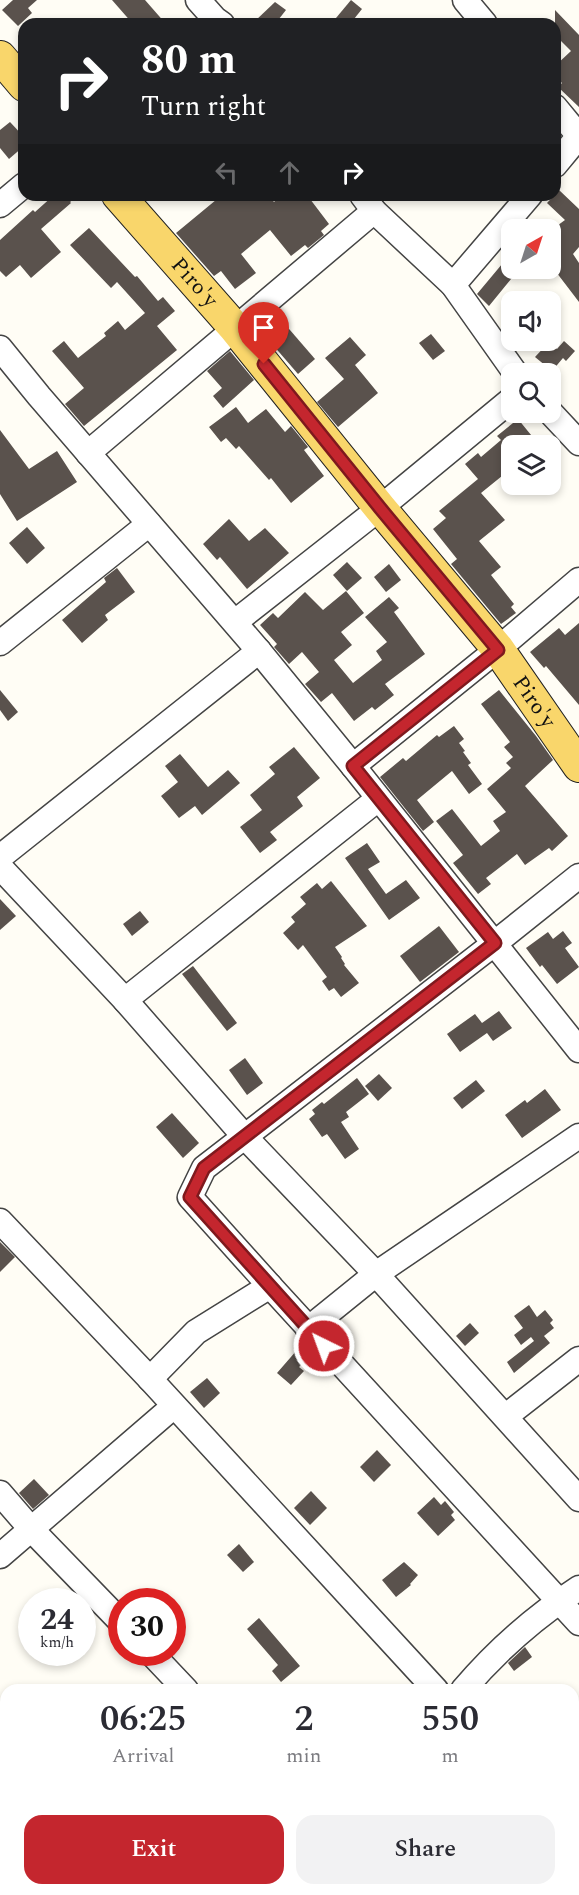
<!DOCTYPE html>
<style>
body{margin:0;font-family:Spectral,serif;background:#f2f2f3;color:#2b2b33;height:100vh;display:flex;flex-direction:column;font-size:22px;white-space:nowrap}
*{box-sizing:border-box;margin:0}
p{font-size:20px;color:#7c7c81}
.icon{flex:none;width:33px;height:33px;fill:none;stroke:currentColor;stroke-width:2;stroke-linecap:round;stroke-linejoin:round}
.map{position:relative;flex:1;overflow:hidden}
.panel{position:absolute;left:0px;top:1684px;width:579px;height:212px;display:flex;flex-direction:column;background:#fff;border-radius:18px 18px 0 0;box-shadow:0 3px 9px #0003}
.panel>*{flex:none}
.guide{position:absolute;left:18px;top:18px;width:543px;height:183px;border-radius:18px;box-shadow:0 3px 9px #0003;background:#202124;color:#fff;overflow:hidden}
.needle{width:39px;rotate:39deg}
.tools{position:absolute;left:501px;top:219px;display:grid;gap:12px}
.tools a{display:grid;place-items:center;width:60px;height:60px;border-radius:12px;background:#fff;box-shadow:0 3px 9px #0003;font-size:30px}
.speed{position:absolute;left:18px;top:1588px;display:flex;gap:12px;font-size:30px;font-weight:700;text-align:center}
.speed>*{display:grid;place-content:center;width:78px;height:78px;border-radius:50%;background:#fff;box-shadow:0 3px 9px #0003;line-height:1}
.speed small{font-size:15px;font-weight:400}
.speed .limit{border:9px solid #d22;background:#fff;color:#111}
.pin{position:absolute;display:grid;place-items:center;width:51px;height:51px;color:#fff;margin:-62px -26px;border-radius:50% 50% 50% 0;rotate:-45deg;box-shadow:0 0 6px #0007}
.pin .icon{rotate:45deg}
.me{position:absolute;width:66px;margin:-33px;rotate:318deg;stroke-linejoin:round;filter:drop-shadow(0 0 4px #0008)}
.turn{display:flex;align-items:center;gap:21px;height:126px;padding:0 24px;font-size:27px}
.turn .icon{width:78px;height:78px;stroke-width:2.5}
.turn b{display:block;font-size:42px;line-height:51px}
.lanes{display:flex;align-items:center;height:57px;padding:0 24px;background:#0003;justify-content:center;gap:30px;direction:ltr}
.lanes .off{opacity:.35}
.eta{display:flex;justify-content:space-evenly;align-items:center;height:102px;text-align:center}
.eta b{font-size:36px;font-weight:600;line-height:42px}
.primary-button{display:flex;gap:12px;margin-top:auto;padding:12px 24px}
.primary-button a{flex:1;height:69px;border-radius:18px;background:#c4262e;color:#fff;font-size:24px;font-weight:600;line-height:69px;text-align:center}
.primary-button a+a{background:#f2f2f3;color:#2b2b33}
.map>svg:first-child{display:block}
.building{fill:#5a524d}
.lines{fill:none;stroke-linecap:round;stroke-linejoin:round}
.minor-casing{stroke:#444;stroke-width:27}
.major-casing{stroke:#222;stroke-width:34}
.minor{stroke:#fff;stroke-width:24}
.major{stroke:#f9d66b;stroke-width:32}
.route-casing{stroke:#7f191e;stroke-width:15}
.route{stroke:#c4262e;stroke-width:10}
.labels{text-anchor:middle;dominant-baseline:central;stroke-width:6;stroke-linejoin:round;paint-order:stroke}
.street-label{font-size:22px;fill:#111;stroke:#fff}
</style>
<div class="map">
<svg width="579" height="1895" viewBox="0 0 579 1895">
<rect width="100%" height="100%" fill="#fffdf5"/>
<g class="building">
<path d="M13,0H37L28,8L32,13L18,26L2,10Z"/>
<path d="M112,0H145L166,24H133Z"/>
<path d="M351,0L362,9L350,24H331Z"/>
<path d="M275,2L286,10L275,24H252Z"/>
<path d="M555,10L579,35V107L558,87L562,83L555,76V66L571,51L555,35Z"/>
<path d="M10,122L24,137V146L9,159L0,148V130Z"/>
<path d="M559,190L579,209V247L573,254L579,263V302L550,264V231L565,220L547,203Z"/>
<path d="M54,195H78L70,202L71,203L41,229L61,252L31,278L20,265L6,277L0,271V240L33,210L35,212Z"/>
<path d="M222,195H268L274,202L281,195H307L329,224L321,231L324,235L308,248L305,245L291,256L270,230L241,254L256,273L235,289L221,271L214,276L176,233Z"/>
<path d="M89,228L135,277L137,276L158,301L163,297L175,311L157,326L177,350L84,426L65,404L84,388L52,351L64,341L78,358L106,336L104,333L118,321L125,330L145,313L117,282L111,288L70,245Z"/>
<path d="M512,252V268H520L489,306L477,294Z"/>
<path d="M277,315L315,359L298,374L260,330Z"/>
<path d="M431,334L445,351L433,360L419,343Z"/>
<path d="M350,337L366,355L355,365L378,393L338,427L317,402L344,379L325,358Z"/>
<path d="M564,341L575,351L566,361L563,358L552,371L535,357L549,342L557,349Z"/>
<path d="M230,351L254,380L223,408L213,396L222,388L207,371Z"/>
<path d="M236,407L248,423L266,409L285,432L291,426L308,447L304,450L324,476L291,503L271,478L269,480L239,446L236,449L226,438L221,442L209,427Z"/>
<path d="M518,419L540,446H512V468L481,493L505,520L479,541L501,567L491,575L514,604L511,607L516,613L501,624L451,564L457,559L433,529L446,518L439,511L478,479L465,464L478,453L481,457L501,440L497,436Z"/>
<path d="M0,430L29,469L57,451L77,482L17,521L0,494Z"/>
<path d="M229,519L249,541L265,528L289,553L247,589L220,557L217,560L203,544Z"/>
<path d="M27,527L45,548L27,564L9,543Z"/>
<path d="M347,562L362,578L347,591L333,575Z"/>
<path d="M389,564L401,580L386,592L374,577Z"/>
<path d="M117,568L135,592L105,615L108,620L82,643L62,620L106,582L104,578Z"/>
<path d="M346,591L364,613L341,632L352,645L334,660L353,683L382,660L376,651L387,642L365,617L389,597L399,608L394,612L425,654L385,684L394,695L375,710L372,707L354,721L332,693L321,702L305,684L319,672L302,652L289,664L274,647L277,644L260,625L273,613L278,618L305,592L323,610Z"/>
<path d="M579,623V705L546,666L544,668L530,652L559,628L565,635Z"/>
<path d="M0,690L18,712L8,721L0,710Z"/>
<path d="M499,690L536,736L553,760L525,786L568,836L552,851L549,848L525,865L517,854L486,878L491,884L478,894L453,863L463,855L436,821L452,809L481,846L500,831L493,821L506,812L487,789L511,768L506,763L513,757L504,747L510,742L481,704Z"/>
<path d="M454,726L464,739L459,743L465,751L463,752L471,763L468,765L482,784L469,794L452,771L417,800L434,822L423,831L380,777L403,758L406,761L437,735L439,737Z"/>
<path d="M294,747L320,778L297,797L303,806L270,832L277,840L260,853L240,827L262,810L250,795L275,774L269,767Z"/>
<path d="M180,754L208,787L228,770L240,783L202,815L195,806L179,818L161,796L178,782L165,766Z"/>
<path d="M367,843L380,862L368,869L386,894L406,880L420,898L389,920L345,858Z"/>
<path d="M331,881L367,926L335,947L342,957L341,958L345,964L344,965L359,983L341,997L334,988L329,991L322,981L327,977L303,945L298,950L283,933L295,922L291,917L306,904L300,897L317,883L322,889Z"/>
<path d="M0,899L16,916L0,930Z"/>
<path d="M140,911L149,922L132,936L123,924Z"/>
<path d="M439,926L459,952L420,982L400,956Z"/>
<path d="M563,931L572,943L565,948L579,967L557,984L542,965L540,967L526,948L548,932L553,939Z"/>
<path d="M193,966L237,1023L227,1031L182,974Z"/>
<path d="M499,1011L512,1028L493,1041L487,1033L460,1052L447,1034L475,1014L482,1023Z"/>
<path d="M245,1058L263,1083L247,1095L229,1070Z"/>
<path d="M379,1074L392,1088L378,1101L365,1086Z"/>
<path d="M357,1078L369,1094L346,1112L349,1117L341,1122L359,1149L345,1159L327,1134L322,1137L309,1119L315,1114L312,1110L322,1102L324,1104Z"/>
<path d="M476,1080L485,1091L462,1109L453,1098Z"/>
<path d="M545,1089L561,1110L522,1138L505,1115L525,1100L527,1103Z"/>
<path d="M172,1113L199,1143L183,1158L156,1127Z"/>
<path d="M0,1242L15,1257L0,1272Z"/>
<path d="M529,1305L537,1317L545,1310L553,1320L550,1323L554,1328L544,1336L550,1343L514,1373L507,1362L534,1341L531,1337L521,1345L514,1335L523,1328L514,1316Z"/>
<path d="M470,1323L479,1333L465,1346L456,1336Z"/>
<path d="M297,1350L306,1360L299,1367L304,1371L291,1385L277,1373Z"/>
<path d="M207,1378L220,1393L204,1408L190,1392Z"/>
<path d="M377,1450L391,1465L374,1482L360,1467Z"/>
<path d="M34,1479L49,1495L33,1509L19,1493Z"/>
<path d="M311,1491L327,1508L310,1525L294,1508Z"/>
<path d="M434,1497L441,1505L445,1501L454,1512L451,1515L455,1520L438,1536L417,1513Z"/>
<path d="M239,1544L254,1562L243,1572L227,1555Z"/>
<path d="M404,1562L418,1575L410,1584L411,1585L396,1597L382,1580Z"/>
<path d="M259,1618L300,1666L281,1682L272,1671L278,1665L247,1629Z"/>
<path d="M525,1647L532,1657L514,1671L508,1663Z"/>
</g>
<g class="lines">
<g class="minor-casing">
<g id="minor">
<path d="M198,0L215,19L222,24"/>
<path d="M465,0L485,24"/>
<path d="M555,107L579,136"/>
<path d="M555,165L579,136"/>
<path d="M362,195L374,211L453,285L516,374"/>
<path d="M0,205L24,185"/>
<path d="M453,285L530,195"/>
<path d="M0,348L39,396L259,651L353,766L579,1050"/>
<path d="M550,412L579,443"/>
<path d="M88,453L374,211"/>
<path d="M235,622L380,508L512,399"/>
<path d="M0,643L149,524"/>
<path d="M353,766L498,649L579,580"/>
<path d="M0,857L259,651"/>
<path d="M0,867L125,1000L245,1137L376,1274L579,1499"/>
<path d="M125,1000L378,799"/>
<path d="M0,1221L150,1379L436,1690"/>
<path d="M270,1286L579,1623"/>
<path d="M308,1329L376,1274L579,1136"/>
<path d="M150,1379L196,1332L270,1286L190,1197L204,1168L495,943L579,876"/>
<path d="M506,1416L579,1359"/>
<path d="M0,1493L31,1529L122,1623"/>
<path d="M0,1556L174,1406"/>
<path d="M151,1653L186,1690"/>
<path d="M463,1690C496,1651 536,1616 579,1588"/>
<path d="M0,1815L6,1822"/>
<path d="M573,1850L579,1858"/>
<path d="M63,1890L67,1895"/>
<path d="M362,1890L366,1895"/>
<path d="M0,1894L6,1889"/>
<path d="M265,1895L270,1890"/>
</g>
</g>
<g class="major-casing">
<g id="major">
<path d="M0,57L24,85"/>
<path id="s1" d="M118,195L235,328L380,508L498,649L579,766"/>
</g>
</g>
<use href="#minor" class="minor"/>
<use href="#major" class="major"/>
</g>
<g class="lines">
<g class="route-casing">
<path id="route" d="M264,364L380,508L498,650L353,766L495,943L204,1168L190,1197L324,1346"/>
</g>
<use href="#route" class="route"/>
</g>
<g class="labels">
<g class="street-label">
<text stroke="none"><textPath href="#s1" startOffset="116">Piro'y</textPath></text>
<text stroke="none"><textPath href="#s1" startOffset="656">Piro'y</textPath></text>
</g>
</g>
</svg>
<div class="tools">
<a><svg class="needle" viewBox="-14 -14 28 28"><path d="M0-13l5 13h-10z" fill="#e53935"/><path d="M0 13l5-13h-10z" fill="#7c7c81"/></svg></a>
<a><svg class="icon" aria-label="sound" viewBox="0 0 24 24"><path d="M4 9h4l5-4v14l-5-4H4zM17 9q2 3 0 6"/></svg></a>
<a><svg class="icon" aria-label="search" viewBox="0 0 24 24"><circle cx="10" cy="10" r="6"/><path d="M15 15l6 6"/></svg></a>
<a><svg class="icon" aria-label="layers" viewBox="0 0 24 24"><path d="M12 4l9 5-9 5-9-5zM3 14l9 5 9-5"/></svg></a>
</div>
<div class="speed"><div>24<small>km/h</small></div><div class="limit">30</div></div>
<div class="pin" style="left:264px;top:364px;background:#d93025"><svg class="icon" aria-label="arrive" viewBox="0 0 24 24"><path d="M6 21V4h12l-3 4 3 4H6"/></svg></div>
<svg class="me" style="left:324px;top:1346px" viewBox="-20 -20 40 40"><circle r="17" fill="#c4262e" stroke="#fff" stroke-width="3"/><path d="M0-11L8 9 0 5-8 9z" fill="#fff"/></svg>
<div class="guide">
<div class="turn"><svg class="icon" aria-label="right" viewBox="0 0 24 24"><path d="M7 20v-9h11M14 6l5 5-5 5"/></svg><div><b>80 m</b>Turn right</div></div>
<div class="lanes"><svg class="icon off" aria-label="left" viewBox="0 0 24 24"><path d="M17 20v-9H6M10 6l-5 5 5 5"/></svg><svg class="icon off" aria-label="ahead" viewBox="0 0 24 24"><path d="M12 20V5M6 11l6-6 6 6"/></svg><svg class="icon" aria-label="right" viewBox="0 0 24 24"><path d="M7 20v-9h11M14 6l5 5-5 5"/></svg></div>
</div>
<section class="panel">
<div class="eta">
<div><b>06:25</b><p>Arrival</p></div>
<div><b>2</b><p>min</p></div>
<div><b>550</b><p>m</p></div>
</div>
<div class="primary-button"><a>Exit</a><a>Share</a></div>
</section>
</div>
